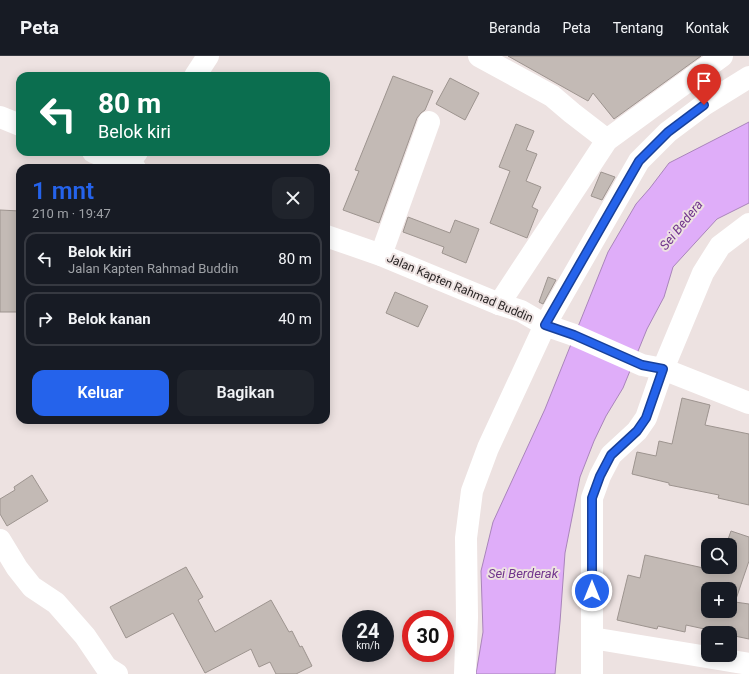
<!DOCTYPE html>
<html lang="id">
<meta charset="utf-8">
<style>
body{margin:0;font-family:Roboto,sans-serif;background:#20242c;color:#f1f3f6;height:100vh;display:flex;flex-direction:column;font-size:15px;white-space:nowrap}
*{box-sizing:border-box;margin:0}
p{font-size:13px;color:#9ea1a6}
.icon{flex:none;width:22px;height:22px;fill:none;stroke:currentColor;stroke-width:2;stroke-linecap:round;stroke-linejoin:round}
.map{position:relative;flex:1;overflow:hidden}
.drawer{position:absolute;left:16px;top:108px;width:314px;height:260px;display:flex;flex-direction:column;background:#171b24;border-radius:12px;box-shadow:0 2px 10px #0003}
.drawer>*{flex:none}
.guide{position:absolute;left:16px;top:16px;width:314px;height:84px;border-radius:12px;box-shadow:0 2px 10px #0003;background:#0b6e4f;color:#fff;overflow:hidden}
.fabs{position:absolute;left:701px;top:482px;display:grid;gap:8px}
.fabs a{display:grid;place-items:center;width:36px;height:36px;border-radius:8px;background:#171b24;box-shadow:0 2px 10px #0003;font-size:20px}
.speed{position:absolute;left:342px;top:554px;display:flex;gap:8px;font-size:20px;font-weight:700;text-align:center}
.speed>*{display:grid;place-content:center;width:52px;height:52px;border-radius:50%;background:#171b24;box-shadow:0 2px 10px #0003;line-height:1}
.speed small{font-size:10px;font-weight:400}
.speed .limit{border:6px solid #d22;background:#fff;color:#111}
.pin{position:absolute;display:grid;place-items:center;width:34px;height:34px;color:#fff;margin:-41px -17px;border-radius:50% 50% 50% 0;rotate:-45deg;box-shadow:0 0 4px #0007}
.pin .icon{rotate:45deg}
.me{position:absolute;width:44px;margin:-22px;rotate:0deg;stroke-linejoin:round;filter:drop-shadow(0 0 3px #0008)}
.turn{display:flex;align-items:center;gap:14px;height:84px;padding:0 16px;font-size:18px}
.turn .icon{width:52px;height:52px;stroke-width:2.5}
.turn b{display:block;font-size:28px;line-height:34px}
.round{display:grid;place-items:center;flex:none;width:42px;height:42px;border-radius:12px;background:#20242c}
.headline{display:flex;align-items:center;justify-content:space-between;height:68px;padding:0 16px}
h1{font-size:24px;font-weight:600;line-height:30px;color:#2563eb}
.button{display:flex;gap:8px;margin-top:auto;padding:8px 16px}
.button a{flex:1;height:46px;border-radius:12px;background:#2563eb;color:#fff;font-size:16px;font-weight:600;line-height:46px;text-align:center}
.button a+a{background:#20242c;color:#f1f3f6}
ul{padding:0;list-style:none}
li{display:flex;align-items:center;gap:12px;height:54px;margin:0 8px 6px;padding:0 8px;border:2px solid #363941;border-radius:12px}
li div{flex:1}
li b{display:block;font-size:15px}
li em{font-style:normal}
header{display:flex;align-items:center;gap:24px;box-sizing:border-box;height:56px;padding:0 20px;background:#171b24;border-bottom:1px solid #363941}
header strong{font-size:19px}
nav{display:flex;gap:22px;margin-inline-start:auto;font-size:14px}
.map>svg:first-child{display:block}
.water{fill:#dfadf9;stroke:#a985ba}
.building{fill:#c3bab5;stroke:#9d948f;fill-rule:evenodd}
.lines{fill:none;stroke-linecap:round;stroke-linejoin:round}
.minor{stroke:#fff;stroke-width:22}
.major{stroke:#fff;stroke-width:22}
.route-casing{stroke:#184099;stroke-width:10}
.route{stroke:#2563eb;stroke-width:7}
.labels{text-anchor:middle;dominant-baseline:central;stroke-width:4;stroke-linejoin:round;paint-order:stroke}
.street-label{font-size:12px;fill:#2c2828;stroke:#ede2e1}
.water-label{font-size:13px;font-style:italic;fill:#71358c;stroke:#ede2e1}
</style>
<header>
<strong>Peta</strong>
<nav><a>Beranda</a><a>Peta</a><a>Tentang</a><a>Kontak</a></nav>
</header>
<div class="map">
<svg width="749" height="618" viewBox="0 0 749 618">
<rect width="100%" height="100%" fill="#ede2e1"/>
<path class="water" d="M749,66V147L717,163L673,211L664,241L647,273L623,332L606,360L594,385L580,421L565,497L560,566L555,618H476L483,576L481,515L493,466L545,353L608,196L636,148L650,132L669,107Z"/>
<g class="building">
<path d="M508,0H701L614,63L593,37L588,45Z"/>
<path d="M393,20L433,35L425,54L421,57L417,62L379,167L343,154L359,115L355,114Z"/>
<path d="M450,22L479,37L465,64L436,48Z"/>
<path d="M516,68L534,75L526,94L537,98L526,125L541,131L532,151L538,154L527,182L490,167L510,115L499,111Z"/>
<path d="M601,116L615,121L602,144L591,140Z"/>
<path d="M0,154L20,155L19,256H0Z"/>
<path d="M408,161L450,177L455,164L479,173L466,207L442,197L444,191L403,176Z"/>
<path d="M548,221L556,224L543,248L539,246Z"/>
<path d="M395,236L428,250L418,271L386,257Z"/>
<path d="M682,342L710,349L705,369L749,378V449L718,442L719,439L669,429V427L632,418L637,396L656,400L659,385L672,388Z"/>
<path d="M32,419L48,445L7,470L0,458V443L15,434L14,431Z"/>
<path d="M731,475L749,481V505L735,546L749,548V583L730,579V577H723L686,569L685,576L658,570L657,573L617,564L628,519L640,522L645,499L717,515L718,511H730V489H726ZM708,533H730V555H708Z"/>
<path d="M186,511L203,541L198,544L215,576L271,544L289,576L292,575L300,591L302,590L312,610L296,618H276L270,606L259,611L251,593L205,617L173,557L126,582L110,551Z"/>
</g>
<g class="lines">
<g class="minor">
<path d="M479,0L552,40L572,57L607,84"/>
<path d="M195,20L208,0"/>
<path d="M127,109L137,96"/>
<path d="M381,199L429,66"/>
<path d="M499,248L607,84L722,0"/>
<path d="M0,484L17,512L32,531L56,547L85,580L106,611L117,618"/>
<path d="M592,582L749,608"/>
<path d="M465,618L467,561L466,482L472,435L488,392L545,269L639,105L668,76L704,49L749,21"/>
<path d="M592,618V442L600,420L611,399L637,375L646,362L663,313L703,217L720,190L749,168"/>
</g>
<g class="major">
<path d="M0,61L20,69"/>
<path d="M93,96L135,112"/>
<path d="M326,180L381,199L499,248L521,255L545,269L574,279L642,309L663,313L749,347"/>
</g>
</g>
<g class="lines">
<g class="route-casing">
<path id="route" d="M592,535V442L600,420L611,399L637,375L646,362L663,313L642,309L574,279L545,269L639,105L668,76L704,49"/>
</g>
<use href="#route" class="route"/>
</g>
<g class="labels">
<g class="street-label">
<text transform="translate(460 232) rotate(23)">Jalan Kapten Rahmad Buddin</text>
</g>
<g class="water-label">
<text transform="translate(681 169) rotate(-51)">Sei Bedera</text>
<text x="523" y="517">Sei Berderak</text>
</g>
</g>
</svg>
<div class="fabs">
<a><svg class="icon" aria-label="search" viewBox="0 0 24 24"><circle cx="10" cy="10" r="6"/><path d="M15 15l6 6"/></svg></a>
<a>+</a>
<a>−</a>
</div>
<div class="speed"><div>24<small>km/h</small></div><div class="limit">30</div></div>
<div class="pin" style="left:704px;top:49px;background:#d93025"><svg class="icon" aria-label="arrive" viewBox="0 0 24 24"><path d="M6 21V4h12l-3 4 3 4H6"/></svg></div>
<svg class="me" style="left:592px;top:535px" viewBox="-20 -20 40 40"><circle r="17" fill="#2563eb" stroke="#fff" stroke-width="3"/><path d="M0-11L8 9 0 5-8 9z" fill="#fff"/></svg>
<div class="guide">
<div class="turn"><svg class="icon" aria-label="left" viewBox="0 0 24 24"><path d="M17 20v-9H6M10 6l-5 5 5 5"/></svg><div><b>80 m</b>Belok kiri</div></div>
</div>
<section class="drawer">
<div class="headline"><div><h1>1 mnt</h1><p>210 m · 19:47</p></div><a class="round"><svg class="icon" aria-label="close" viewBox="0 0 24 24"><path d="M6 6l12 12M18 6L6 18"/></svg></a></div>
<ul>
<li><svg class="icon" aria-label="left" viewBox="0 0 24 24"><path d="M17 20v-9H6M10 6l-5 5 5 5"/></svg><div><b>Belok kiri</b><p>Jalan Kapten Rahmad Buddin</p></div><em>80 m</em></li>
<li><svg class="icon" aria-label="right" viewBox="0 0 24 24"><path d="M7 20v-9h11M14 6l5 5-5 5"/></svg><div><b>Belok kanan</b></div><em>40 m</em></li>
</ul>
<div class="button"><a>Keluar</a><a>Bagikan</a></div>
</section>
</div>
